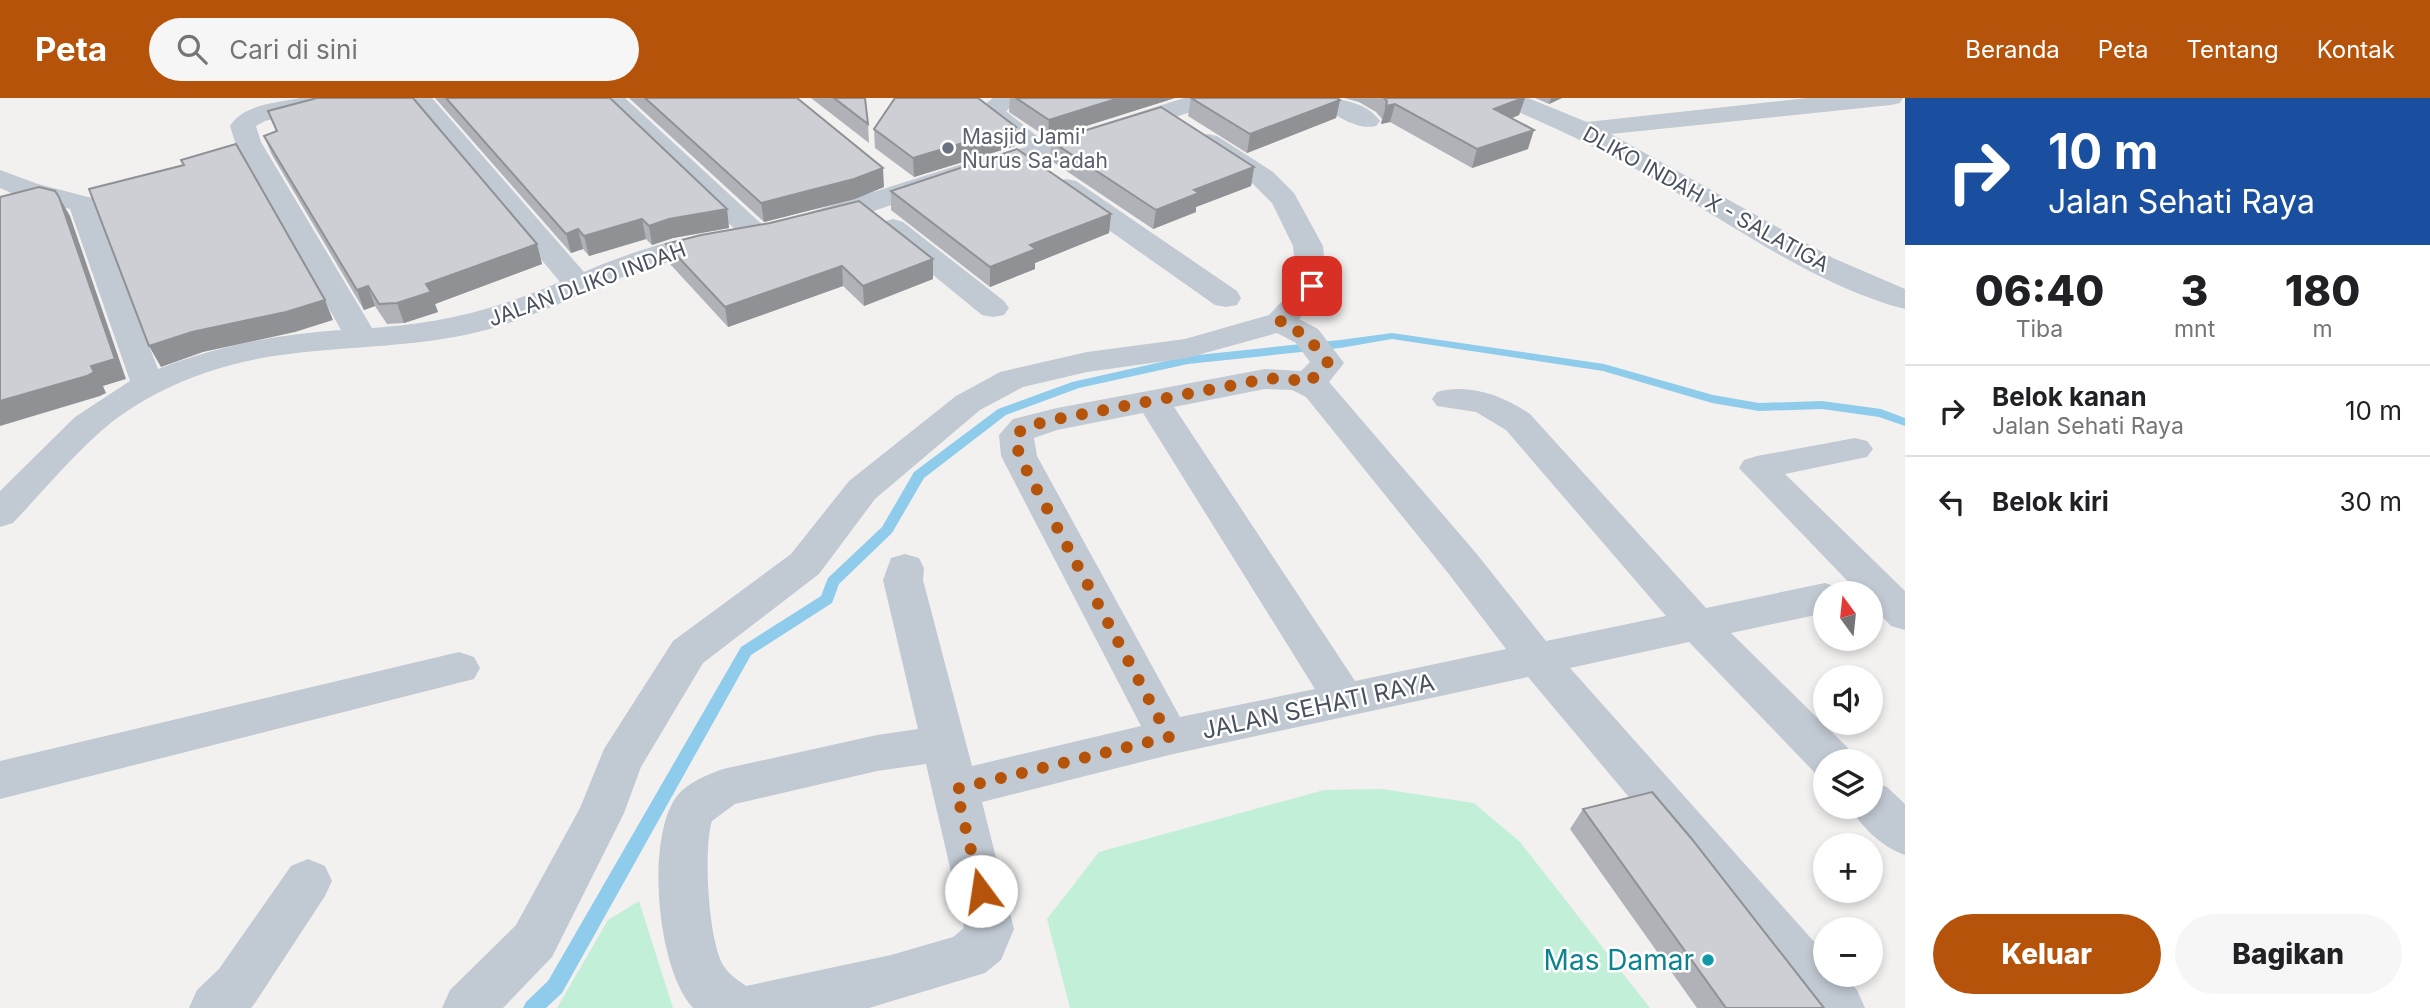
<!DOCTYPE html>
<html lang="id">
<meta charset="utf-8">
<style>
body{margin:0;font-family:Inter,sans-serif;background:#f6f6f6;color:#202124;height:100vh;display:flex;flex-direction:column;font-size:26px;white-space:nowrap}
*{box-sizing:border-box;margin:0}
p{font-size:23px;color:#757577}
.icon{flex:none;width:38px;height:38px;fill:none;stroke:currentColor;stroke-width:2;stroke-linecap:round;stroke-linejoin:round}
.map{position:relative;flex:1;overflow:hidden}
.panel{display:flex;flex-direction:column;background:#fff;width:525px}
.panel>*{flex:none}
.hud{background:#1a4fa0;color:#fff;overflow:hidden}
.needle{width:46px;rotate:345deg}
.tools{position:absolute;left:1813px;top:483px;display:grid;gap:14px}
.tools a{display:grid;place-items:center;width:70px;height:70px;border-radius:50%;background:#fff;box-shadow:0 4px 10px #0003;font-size:35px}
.pin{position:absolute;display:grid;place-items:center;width:60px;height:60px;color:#fff;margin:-30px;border-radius:14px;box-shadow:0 4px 10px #0006}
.me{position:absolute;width:77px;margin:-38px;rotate:346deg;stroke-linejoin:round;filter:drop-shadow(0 0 5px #0008)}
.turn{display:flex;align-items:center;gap:24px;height:147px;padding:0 28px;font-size:32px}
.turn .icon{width:91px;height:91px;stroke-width:2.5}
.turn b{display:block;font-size:49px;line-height:60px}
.eta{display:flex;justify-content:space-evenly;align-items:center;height:119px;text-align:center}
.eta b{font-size:42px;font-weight:800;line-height:49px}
.primary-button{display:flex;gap:14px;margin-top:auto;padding:14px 28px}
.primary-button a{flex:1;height:80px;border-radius:42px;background:#b45309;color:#fff;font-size:28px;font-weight:800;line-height:80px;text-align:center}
.primary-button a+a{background:#f6f6f6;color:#202124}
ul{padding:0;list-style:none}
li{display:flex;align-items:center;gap:21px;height:91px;padding:0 28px;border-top:2px solid #e0e0e0}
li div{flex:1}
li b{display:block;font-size:26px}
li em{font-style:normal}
header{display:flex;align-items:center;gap:42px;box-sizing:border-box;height:98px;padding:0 35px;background:#b45309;color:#fff}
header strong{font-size:33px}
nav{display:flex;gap:38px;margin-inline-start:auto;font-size:24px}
.search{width:490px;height:63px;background:#f6f6f6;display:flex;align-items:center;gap:18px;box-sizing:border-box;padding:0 24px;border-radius:38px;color:#757577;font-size:26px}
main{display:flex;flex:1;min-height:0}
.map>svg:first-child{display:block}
.green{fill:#c1efd8}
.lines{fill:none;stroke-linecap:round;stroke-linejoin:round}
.stream{fill:#8fcceb;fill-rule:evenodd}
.street{fill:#c1c9d2;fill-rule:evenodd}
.wall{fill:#b0b2b7}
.shaded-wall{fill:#909195}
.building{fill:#cdcfd5;stroke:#909195;stroke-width:2}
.route{stroke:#b45309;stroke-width:12;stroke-dasharray:0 21.6}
.worship-dot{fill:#6b7280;stroke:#fff;stroke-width:2.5}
.culture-dot{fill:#0f9aa8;stroke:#fff;stroke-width:2.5}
.labels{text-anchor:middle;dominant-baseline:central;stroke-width:5;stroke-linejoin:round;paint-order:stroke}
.far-worship-label{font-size:21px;fill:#5b616d;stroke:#fff;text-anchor:start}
.far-street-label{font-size:21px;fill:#49515e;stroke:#fff}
.street-label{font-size:24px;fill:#49515e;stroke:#fff}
.near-culture-label{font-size:28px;fill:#0d838f;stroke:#fff;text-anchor:end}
</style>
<header>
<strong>Peta</strong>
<div class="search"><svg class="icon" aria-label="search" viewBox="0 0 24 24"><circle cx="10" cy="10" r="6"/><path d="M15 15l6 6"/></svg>Cari di sini</div>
<nav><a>Beranda</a><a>Peta</a><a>Tentang</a><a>Kontak</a></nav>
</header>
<main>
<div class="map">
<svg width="1905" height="910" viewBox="0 0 1905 910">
<rect width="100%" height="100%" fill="#f3f1f0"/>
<g class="green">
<path d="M1382,691L1474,705L1520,744L1650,910H1070L1047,821L1099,754L1324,692Z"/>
<path d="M639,803L673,910H557L608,822Z"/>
</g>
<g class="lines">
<path class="stream" d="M1392,235L1604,266L1713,297L1759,305L1822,303L1881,311L1905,320V328L1879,319L1822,311L1759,313L1712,305L1603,273L1392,241L1340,250L1188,266L1079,290L1006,317L924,380L892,435L839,486L832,505L751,557L562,895L546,910H523L526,904L548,883L741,549L821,498L828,480L882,429L914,374L998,311L1072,284L1188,258L1340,242Z"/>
<g class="street">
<path d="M300,0H345L342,5L265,23L256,28L261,44L372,230C444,225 494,212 560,184L407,0H432L584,174C616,160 695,130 727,138L732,144L727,150C694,158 662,164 630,176C579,196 531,221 478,234C415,249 352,248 289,256C227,263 163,285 113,323C76,353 45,391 13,425L0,429V393L75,319L130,283L70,111L18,98L0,90V72L38,86L92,100L158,271C218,248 278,236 341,232L235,44L230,28C244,6 276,5 300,0Z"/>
<path d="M599,0H625L767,131L771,137L767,143L757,146L747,143Z"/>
<path d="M993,0H1022L1006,13L1042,42L1039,46L1184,0H1221L1218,5L1054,59L968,81L856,119L817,130L807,127L803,121L807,115L978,61L1026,49L1020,48L976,13Z"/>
<path d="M1313,0C1336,0 1365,2 1380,23L1376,28C1355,33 1334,15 1316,5Z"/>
<path d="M1494,0H1528L1587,24L1808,0H1903L1900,5L1891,7L1611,36L1833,160L1905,191V211C1820,190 1731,126 1655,82C1604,52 1552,28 1497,5Z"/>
<path d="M1208,36L1217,38L1273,74L1294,95L1323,148L1327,188L1299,221L1318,231L1344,265L1329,284L1476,455L1546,543L1666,518L1506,332L1476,314L1437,308L1432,301L1437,294C1469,285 1504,298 1530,316L1706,510L1825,485L1839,490L1842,495H1825V515L1731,535L1848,650L1854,663H1825V679L1816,676L1689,544L1570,570L1825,856V877H1844L1857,892L1865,910H1806L1528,579L1169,657L982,704L1014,831L1001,862L985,875L869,910H693C657,872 645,740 677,698C688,684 707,677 723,671L877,637L918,631L883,482L891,460L905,456L919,460L924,470L923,482L972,668L1141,628L1001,358L999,337L1013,321L1057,310L1265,271L1301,273L1310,264L1296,245L1277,235L1187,260L1087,274L1023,289L980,312L875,401L819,476L703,565L641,669L624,715L552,859L503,910H442L450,892L516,827L580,710L604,651L673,543L791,456L849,383L956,298L1000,274L1087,254L1185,241L1269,217L1297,187L1293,148L1272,105L1253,86L1199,50L1195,44L1199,38ZM1265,291L1292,292L1306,299L1448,475L1506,551L1355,583L1174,309ZM1143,315L1315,591L1180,619L1037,358L1034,340L1057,332ZM926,666L964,830L953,839L891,857L746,888C739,883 730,877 725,870C708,848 703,749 712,723L735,706L877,673Z"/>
<path d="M1066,81L1076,83L1237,193L1241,200L1237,207L1226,209L1215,207L1056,95L1052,89L1056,83Z"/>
<path d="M893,121L903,124L1004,203L1009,210L1004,217L993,219L982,217L883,136L879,130L883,124Z"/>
<path d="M1855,340L1867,343L1873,351L1867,359L1785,376L1905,493V532L1891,528L1871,507V495H1859L1739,370L1744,362L1757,358Z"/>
<path d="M459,554L474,559L480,570L474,581L0,701V663Z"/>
<path d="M1871,684L1887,689L1905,706V757C1884,750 1861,730 1851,709H1871Z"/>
<path d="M308,761L325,768L332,783L325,798L255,905L251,910H189L197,892L219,871L291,768Z"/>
</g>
</g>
<g class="wall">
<path d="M435,0H610L727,111L729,130L673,140L652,147L646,141L589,158L583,151L571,155Z"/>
<path d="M629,0H797L884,89L855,101L764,124Z"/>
<path d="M811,0H865L868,26L869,45Z"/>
<path d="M1010,0H1175L1048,40L1009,14Z"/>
<path d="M1191,0L1340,2L1336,20L1247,55L1188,18Z"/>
<path d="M1344,0H1525L1519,17L1512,20L1528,51L1472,70L1390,24L1381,26L1382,21L1376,14L1359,4Z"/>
<path d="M1535,0H1562L1549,6Z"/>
<path d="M982,3L1016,29L1015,48L914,79L875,50L874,31Z"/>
<path d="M268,13L537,146L542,166L435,206L438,214L404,225L387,226L375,208L364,212L272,57L264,38L276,33Z"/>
<path d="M1051,43L1254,69L1251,88L1196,109V114L1153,131L1050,62Z"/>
<path d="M891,93L1111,116L1109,135L1035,165V171L990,189L891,112Z"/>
<path d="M666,146L933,181L864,208L843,188L728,229L670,166Z"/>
<path d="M1583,711L1824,910H1697L1570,731Z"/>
</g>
<g class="shaded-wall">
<path d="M1119,0H1175L1048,40L1049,22Z"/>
<path d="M1523,0H1525L1519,17L1489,30L1494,11Z"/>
<path d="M1551,0H1562L1549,6Z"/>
<path d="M1340,2L1336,20L1247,55L1250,36Z"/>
<path d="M1395,6L1390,24L1381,26L1386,8Z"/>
<path d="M1016,29L1015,48L914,79L913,60Z"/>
<path d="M1534,32L1528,51L1472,70L1477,51Z"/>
<path d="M1254,69L1251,88L1196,109V114L1153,131L1156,112L1194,92Z"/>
<path d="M883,70L884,89L855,101L764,124L761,105Z"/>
<path d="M59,99L70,118L126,281L103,288L106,295L100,298L0,328V303Z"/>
<path d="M727,111L729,130L673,140L652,147L649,128L669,121Z"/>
<path d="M1111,116L1109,135L1035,165V171L990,189V169L1030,147Z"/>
<path d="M642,121L646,141L589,158L584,138Z"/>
<path d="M578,131L583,151L571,155L566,136Z"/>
<path d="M537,146L542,166L435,206L438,214L404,225L397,205L426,186Z"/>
<path d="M933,161V181L864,208L863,188Z"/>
<path d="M842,168L843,188L728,229L725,209Z"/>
<path d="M368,188L375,208L364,212L357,192Z"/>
<path d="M325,202L333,222L295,234L203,254L161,269L149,248L192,234Z"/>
</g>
<g class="building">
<path d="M317,0H413L537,146L426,186L431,194L397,205L379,206L368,188L357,192L264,38L277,33L268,13Z"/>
<path d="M446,0H610L727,111L669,121L649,128L642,121L584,138L578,131L566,136Z"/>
<path d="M645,0H797L883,70L854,81L761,105Z"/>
<path d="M834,0H865L868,26Z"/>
<path d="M895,0H978L1016,29L913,60L874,31Z"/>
<path d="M1016,0H1119L1049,22Z"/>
<path d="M1191,0H1337L1340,2L1250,36Z"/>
<path d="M1384,0H1523L1494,11L1534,32L1477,51L1395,6L1386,8L1387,3Z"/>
<path d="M1161,9L1254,69L1194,92L1199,95L1156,112L1051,43Z"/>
<path d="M236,46L325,202L286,214L192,234L149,248L89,91L184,67L181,62Z"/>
<path d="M1017,51L1111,116L1030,147L1036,151L990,169L891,93Z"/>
<path d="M39,89L55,93L59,99L115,261L91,268L94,274L87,278L0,303V99Z"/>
<path d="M859,103L933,161L863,188L842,168L725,209L666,146L701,137L770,125Z"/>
<path d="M1652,694L1691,740L1824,910H1726L1583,711Z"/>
</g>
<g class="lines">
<path class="route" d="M981,793L956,691L1169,639L1019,358L1016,337L1025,329L1057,321L1265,281L1286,280L1308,285L1328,265L1307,238L1280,224L1312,188"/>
</g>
<circle class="worship-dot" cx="948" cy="50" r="7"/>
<circle class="culture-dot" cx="1708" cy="862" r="7"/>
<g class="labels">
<g class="far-worship-label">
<text x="962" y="38">Masjid Jami'<tspan x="962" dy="24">Nurus Sa'adah</tspan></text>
</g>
<g class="far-street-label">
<text transform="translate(1706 101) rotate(29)">DLIKO INDAH X - SALATIGA</text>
<text transform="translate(587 186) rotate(-20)">JALAN DLIKO INDAH</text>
</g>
<g class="street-label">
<text transform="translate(1318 608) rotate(-12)">JALAN SEHATI RAYA</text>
</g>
<g class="near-culture-label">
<text x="1694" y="862">Mas Damar</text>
</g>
</g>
</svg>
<div class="tools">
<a><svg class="needle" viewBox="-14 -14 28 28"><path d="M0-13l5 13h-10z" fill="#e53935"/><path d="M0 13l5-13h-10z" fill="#757577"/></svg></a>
<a><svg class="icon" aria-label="sound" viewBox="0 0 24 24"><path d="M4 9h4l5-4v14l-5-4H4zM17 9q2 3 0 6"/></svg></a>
<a><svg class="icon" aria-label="layers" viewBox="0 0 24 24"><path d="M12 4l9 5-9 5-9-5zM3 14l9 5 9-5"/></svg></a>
<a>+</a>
<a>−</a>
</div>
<div class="pin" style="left:1312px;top:188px;background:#d93025"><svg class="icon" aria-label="arrive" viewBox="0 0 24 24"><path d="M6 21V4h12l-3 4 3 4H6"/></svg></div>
<svg class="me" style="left:981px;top:793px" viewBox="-20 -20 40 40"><circle r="19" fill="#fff"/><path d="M0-13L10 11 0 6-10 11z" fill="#b45309"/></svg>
</div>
<section class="panel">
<div class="hud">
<div class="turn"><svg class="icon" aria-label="right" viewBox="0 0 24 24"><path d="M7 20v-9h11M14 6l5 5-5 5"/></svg><div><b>10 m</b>Jalan Sehati Raya</div></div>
</div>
<div class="eta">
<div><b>06:40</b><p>Tiba</p></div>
<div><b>3</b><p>mnt</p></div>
<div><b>180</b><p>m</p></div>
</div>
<ul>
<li><svg class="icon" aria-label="right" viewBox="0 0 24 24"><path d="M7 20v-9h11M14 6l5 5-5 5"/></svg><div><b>Belok kanan</b><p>Jalan Sehati Raya</p></div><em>10 m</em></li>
<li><svg class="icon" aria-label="left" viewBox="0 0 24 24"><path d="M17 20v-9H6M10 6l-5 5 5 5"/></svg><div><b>Belok kiri</b></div><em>30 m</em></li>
</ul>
<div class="primary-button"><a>Keluar</a><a>Bagikan</a></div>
</section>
</main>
